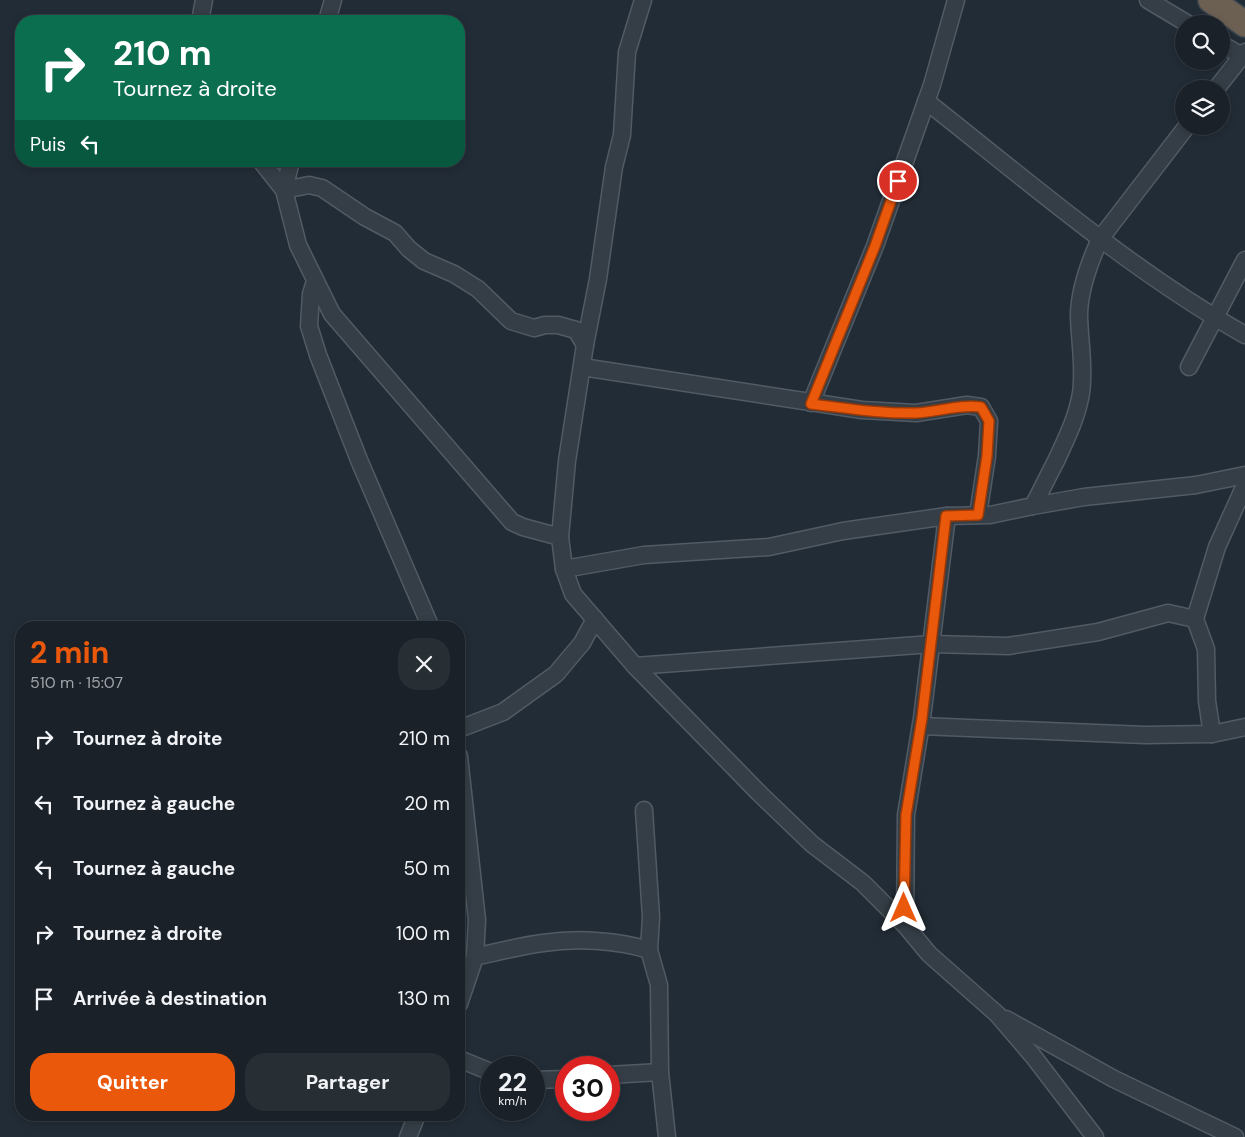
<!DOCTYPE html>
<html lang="fr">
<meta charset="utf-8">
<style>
body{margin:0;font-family:"DM Sans",sans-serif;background:#272e34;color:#f1f3f6;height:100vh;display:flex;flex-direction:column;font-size:19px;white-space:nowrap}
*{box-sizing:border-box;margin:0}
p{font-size:16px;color:#9fa3a8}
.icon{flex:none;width:28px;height:28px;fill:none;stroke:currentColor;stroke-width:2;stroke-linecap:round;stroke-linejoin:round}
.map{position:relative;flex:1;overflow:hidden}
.side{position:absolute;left:15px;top:621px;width:450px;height:500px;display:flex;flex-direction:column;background:#1a2128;border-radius:20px;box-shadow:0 2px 8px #0003,0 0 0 1px #383e45}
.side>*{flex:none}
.top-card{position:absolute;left:15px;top:15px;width:450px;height:152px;border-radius:20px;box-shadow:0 2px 8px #0003,0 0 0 1px #383e45;background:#0b6e4f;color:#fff;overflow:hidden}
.buttons{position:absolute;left:1175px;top:15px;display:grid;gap:10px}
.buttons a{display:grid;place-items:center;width:55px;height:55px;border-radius:50%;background:#1a2128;box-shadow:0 2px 8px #0003,0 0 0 1px #383e45;font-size:25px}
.speed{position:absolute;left:480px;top:1056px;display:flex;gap:10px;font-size:25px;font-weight:700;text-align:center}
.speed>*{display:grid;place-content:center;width:65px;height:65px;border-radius:50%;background:#1a2128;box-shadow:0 2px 8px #0003,0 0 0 1px #383e45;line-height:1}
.speed small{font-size:12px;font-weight:400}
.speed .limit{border:8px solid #d22;background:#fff;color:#111}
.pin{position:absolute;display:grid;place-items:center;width:42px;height:42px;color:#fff;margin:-21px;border:2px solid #fff;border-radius:50%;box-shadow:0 1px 5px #0007}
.me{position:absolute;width:55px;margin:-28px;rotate:0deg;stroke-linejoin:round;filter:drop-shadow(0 0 4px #0008)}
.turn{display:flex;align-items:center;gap:18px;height:105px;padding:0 15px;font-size:22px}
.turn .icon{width:65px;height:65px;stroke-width:2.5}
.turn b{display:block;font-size:35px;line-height:42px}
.then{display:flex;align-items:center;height:48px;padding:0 15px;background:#0003;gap:10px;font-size:19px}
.round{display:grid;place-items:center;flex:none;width:52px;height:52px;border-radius:20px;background:#272e34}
.headline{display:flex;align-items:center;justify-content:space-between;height:85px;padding:0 15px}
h1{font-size:30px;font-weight:700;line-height:38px;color:#ea580c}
.cta{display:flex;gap:10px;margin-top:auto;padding:10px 15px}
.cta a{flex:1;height:58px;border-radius:20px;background:#ea580c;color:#fff;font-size:20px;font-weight:700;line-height:58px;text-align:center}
.cta a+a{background:#272e34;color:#f1f3f6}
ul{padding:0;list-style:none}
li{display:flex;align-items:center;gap:15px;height:65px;padding:0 15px}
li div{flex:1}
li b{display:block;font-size:19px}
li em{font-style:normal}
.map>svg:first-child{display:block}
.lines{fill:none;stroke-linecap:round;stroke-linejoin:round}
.minor-casing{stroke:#525b64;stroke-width:19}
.highway-casing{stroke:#3f4851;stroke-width:28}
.minor{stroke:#353e46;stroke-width:16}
.highway{stroke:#6c6053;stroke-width:25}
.route-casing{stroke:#983908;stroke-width:12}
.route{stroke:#ea580c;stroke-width:9}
</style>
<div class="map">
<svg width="1245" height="1137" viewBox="0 0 1245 1137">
<rect width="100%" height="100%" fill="#222c36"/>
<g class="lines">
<g class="minor-casing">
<g id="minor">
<path d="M1148,0L1188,24"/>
<path d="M200,21L204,0"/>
<path d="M327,21L333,0"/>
<path d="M1221,44L1242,56"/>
<path d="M1216,89L1245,52"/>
<path d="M926,101C1029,182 1130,270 1245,335"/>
<path d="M261,161L284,190L298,245L332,314L512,522L523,527L560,537L564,569L573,594L635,666L759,793L812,844L863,883L905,925L929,954L997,1014L1033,1056L1095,1137"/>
<path d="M291,161L284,190L309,185L322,188L365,217L395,233L409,249L424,261L454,274L478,289L511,321L534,328L545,325H558L576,330L585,345"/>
<path d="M315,281L311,294L309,326L318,355L359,460L431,628"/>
<path d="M582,367L862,410L916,413L967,405L981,407L989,421L987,456L978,515"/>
<path d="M1189,367L1245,260"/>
<path d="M811,403L875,246L932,85L956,0"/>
<path d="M1033,506C1041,491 1048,476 1056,461C1066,439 1077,418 1081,393C1085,366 1079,339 1079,313C1080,288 1090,261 1100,239L1187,126"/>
<path d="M560,537L567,461L585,345L598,279L614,167L622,135L627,52L643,0"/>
<path d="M564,569L644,555L769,547L843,531L947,516L990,515L1033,506L1084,497L1196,485L1245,475"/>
<path d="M635,666L932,644L1008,646L1098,632L1168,613L1195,619"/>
<path d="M921,726L1145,735L1212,734L1245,727"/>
<path d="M459,729L503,712L556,674L582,643L595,619"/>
<path d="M1212,734L1207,701L1206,649L1195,619L1217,547L1245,485"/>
<path d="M459,756L477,920L475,957L459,1004"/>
<path d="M644,810L651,917L649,950"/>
<path d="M905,925L906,815L922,718L947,516"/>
<path d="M475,957C497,952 520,946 543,943C576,938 616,940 649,950L659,985L660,1072L667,1137"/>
<path d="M1006,1019L1114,1079L1235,1137"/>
<path d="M459,1059L491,1072"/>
<path d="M609,1075L660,1072"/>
<path d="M534,1080L566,1079"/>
<path d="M408,1137L417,1115"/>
</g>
</g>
<g class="highway-casing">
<path id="highway" d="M1211,0L1245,24"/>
</g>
<use href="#minor" class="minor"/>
<use href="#highway" class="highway"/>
</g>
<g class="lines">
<g class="route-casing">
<path id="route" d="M898,181L875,246L811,404C846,408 881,414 916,413C938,412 959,404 981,407L989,421L987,456L978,515L946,516L922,718L906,815L904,908"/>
</g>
<use href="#route" class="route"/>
</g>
</svg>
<div class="buttons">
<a><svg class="icon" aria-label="search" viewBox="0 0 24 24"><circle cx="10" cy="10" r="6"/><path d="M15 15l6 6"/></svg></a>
<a><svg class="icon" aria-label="layers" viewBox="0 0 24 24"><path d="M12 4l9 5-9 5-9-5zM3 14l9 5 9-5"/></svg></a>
</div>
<div class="speed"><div>22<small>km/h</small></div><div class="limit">30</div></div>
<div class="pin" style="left:898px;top:181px;background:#d93025"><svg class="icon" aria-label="arrive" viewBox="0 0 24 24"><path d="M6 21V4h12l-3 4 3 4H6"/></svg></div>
<svg class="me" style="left:904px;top:908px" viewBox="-20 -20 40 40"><path d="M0-17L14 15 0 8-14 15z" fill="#ea580c" stroke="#fff" stroke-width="4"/></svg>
<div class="top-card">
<div class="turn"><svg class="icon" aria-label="right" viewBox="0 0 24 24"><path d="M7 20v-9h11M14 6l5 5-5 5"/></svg><div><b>210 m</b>Tournez à droite</div></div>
<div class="then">Puis<svg class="icon" aria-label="left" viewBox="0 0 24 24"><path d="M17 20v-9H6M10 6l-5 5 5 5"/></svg></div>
</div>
<section class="side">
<div class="headline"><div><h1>2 min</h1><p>510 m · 15:07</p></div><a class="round"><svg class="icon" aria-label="close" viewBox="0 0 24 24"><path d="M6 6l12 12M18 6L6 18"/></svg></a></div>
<ul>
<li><svg class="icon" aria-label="right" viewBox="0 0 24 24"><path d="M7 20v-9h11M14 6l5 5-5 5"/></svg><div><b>Tournez à droite</b></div><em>210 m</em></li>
<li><svg class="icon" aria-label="left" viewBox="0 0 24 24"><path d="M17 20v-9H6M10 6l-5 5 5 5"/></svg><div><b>Tournez à gauche</b></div><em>20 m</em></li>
<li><svg class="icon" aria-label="left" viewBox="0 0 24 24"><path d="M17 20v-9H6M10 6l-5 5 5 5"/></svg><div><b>Tournez à gauche</b></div><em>50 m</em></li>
<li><svg class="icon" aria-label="right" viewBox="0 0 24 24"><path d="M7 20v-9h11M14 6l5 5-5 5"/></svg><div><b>Tournez à droite</b></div><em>100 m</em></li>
<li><svg class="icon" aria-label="arrive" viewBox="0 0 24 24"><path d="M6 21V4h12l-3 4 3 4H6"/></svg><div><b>Arrivée à destination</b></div><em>130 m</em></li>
</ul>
<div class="cta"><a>Quitter</a><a>Partager</a></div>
</section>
</div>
